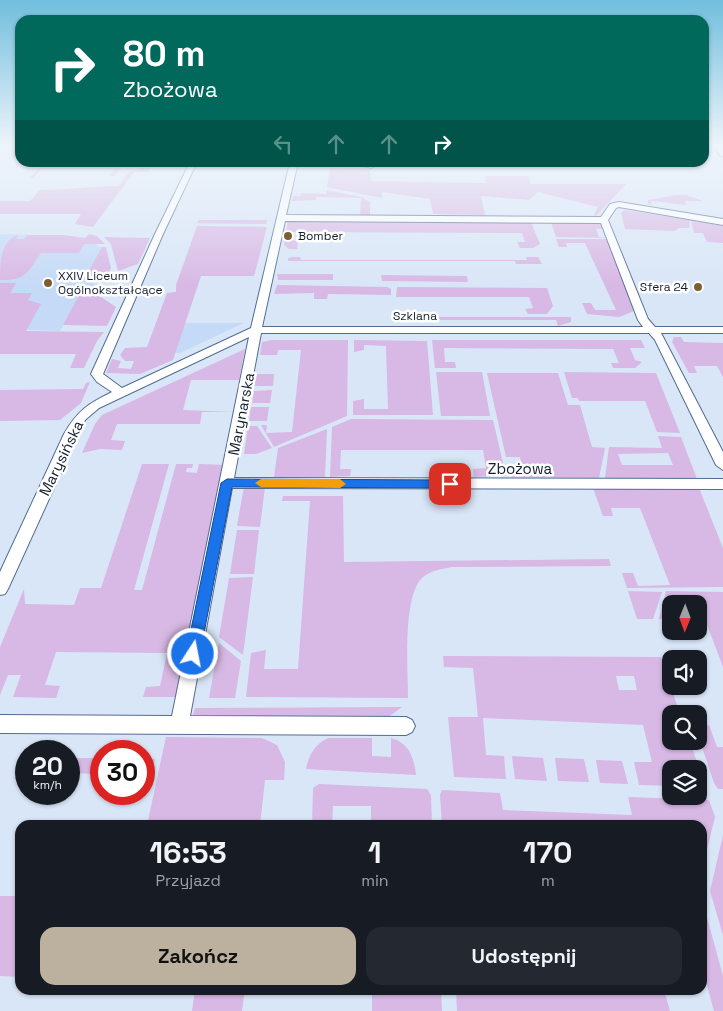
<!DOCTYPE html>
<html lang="pl">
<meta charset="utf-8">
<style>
body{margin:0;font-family:"Space Grotesk",sans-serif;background:#242831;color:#f1f3f6;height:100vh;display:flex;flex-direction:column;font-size:19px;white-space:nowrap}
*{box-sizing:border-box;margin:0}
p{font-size:16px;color:#9ea1a6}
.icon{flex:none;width:28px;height:28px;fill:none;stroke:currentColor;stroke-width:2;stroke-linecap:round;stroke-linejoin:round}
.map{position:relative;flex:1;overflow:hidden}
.sheet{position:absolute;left:15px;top:820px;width:692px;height:175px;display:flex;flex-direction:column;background:#171b24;border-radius:15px;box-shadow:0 1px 4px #0004}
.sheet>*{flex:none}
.banner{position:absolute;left:15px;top:15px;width:694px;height:152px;border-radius:15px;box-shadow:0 1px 4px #0004;background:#00695c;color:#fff;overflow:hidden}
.needle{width:32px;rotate:181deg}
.fabs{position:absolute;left:662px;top:595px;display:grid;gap:10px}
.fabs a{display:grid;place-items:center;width:45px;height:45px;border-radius:10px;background:#171b24;box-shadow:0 1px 4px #0004;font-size:25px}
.speed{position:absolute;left:15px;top:740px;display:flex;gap:10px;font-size:25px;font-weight:700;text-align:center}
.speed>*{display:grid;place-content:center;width:65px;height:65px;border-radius:50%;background:#171b24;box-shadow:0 1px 4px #0004;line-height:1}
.speed small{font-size:12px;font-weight:400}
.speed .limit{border:8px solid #d22;background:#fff;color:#111}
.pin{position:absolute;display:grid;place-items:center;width:42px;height:42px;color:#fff;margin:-21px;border-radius:10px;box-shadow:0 2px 8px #0006}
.me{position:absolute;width:55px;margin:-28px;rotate:11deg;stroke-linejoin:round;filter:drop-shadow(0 0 4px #0008)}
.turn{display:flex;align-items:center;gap:18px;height:105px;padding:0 25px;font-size:22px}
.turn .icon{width:65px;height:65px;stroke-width:2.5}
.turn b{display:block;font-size:35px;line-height:42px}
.lanes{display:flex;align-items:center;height:48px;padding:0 25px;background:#0003;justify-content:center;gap:25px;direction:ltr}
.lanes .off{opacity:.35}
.eta{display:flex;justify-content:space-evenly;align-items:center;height:85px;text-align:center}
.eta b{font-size:30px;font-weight:800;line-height:35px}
.button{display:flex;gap:10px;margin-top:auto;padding:10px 25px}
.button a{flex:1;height:58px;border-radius:15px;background:#bcb09e;color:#111;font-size:20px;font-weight:800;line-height:58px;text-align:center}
.button a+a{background:#242831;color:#f1f3f6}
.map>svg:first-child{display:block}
.built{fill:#c5daf7}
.green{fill:#d8b8e4;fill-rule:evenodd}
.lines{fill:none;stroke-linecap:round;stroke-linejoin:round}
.minor-casing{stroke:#526c92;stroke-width:2}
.tertiary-casing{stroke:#526c92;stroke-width:3}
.minor{fill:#fff;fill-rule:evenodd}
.tertiary{fill:#fff;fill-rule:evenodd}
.route{fill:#1a73e8;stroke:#114b97}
.slow{fill:#f59e0b}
.poi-dot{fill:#7c5f33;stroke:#fff;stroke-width:2}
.labels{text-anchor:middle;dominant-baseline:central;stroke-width:5;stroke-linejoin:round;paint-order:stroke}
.far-poi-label{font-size:12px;fill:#131e2d;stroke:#fff;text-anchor:start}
.far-street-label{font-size:12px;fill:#131e2d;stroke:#fff}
.street-label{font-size:15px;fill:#131e2d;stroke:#fff}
</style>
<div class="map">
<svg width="723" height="1011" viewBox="0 0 723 1011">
<rect width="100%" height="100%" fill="#d9e6f7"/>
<g class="built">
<path d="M0,234L27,235L17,248L84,244H98L97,247H102L84,279H97L93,287H84L60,331L0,329Z"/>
<path d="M185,323H244L180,353H175Z"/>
</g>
<g class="green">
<path d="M572,162L574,167L467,166L466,163Z"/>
<path d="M71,163V162L124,163L115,176H110L114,169H41L33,178H30L40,166L69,165Z"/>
<path d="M141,168H150L148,172H134L93,227L75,224L81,214H0V201H30L40,190C67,190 92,186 119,186L128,173Z"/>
<path d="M330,168L370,169L371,181L486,183L485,176H528L531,184H626L596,216L594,215L598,207L538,192L529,200L481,196L485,215L433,214L430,199L382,192V198L327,187Z"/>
<path d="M327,190L361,197L370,202V215H360L361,198L316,197V200L292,201L293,196H300L301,193L326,194Z"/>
<path d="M676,195H686L703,201H685L686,205L652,201L651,205L648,204V200Z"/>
<path d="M625,210L690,220L689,228H679L674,231L625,229L621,212Z"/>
<path d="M199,220H267L266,224L182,223H197Z"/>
<path d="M288,220L531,222L540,244L533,248H520L517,242H525L522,233L289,232L287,240L298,241L297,249H289L284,245Z"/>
<path d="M691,220L723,226V243L707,242L703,233H694Z"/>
<path d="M551,222L601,223L604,229H596L599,237L607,238L556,237Z"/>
<path d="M197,226L267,227L254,276H201L173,360L140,374L106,373L112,359L121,361L118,368L131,369L134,361H125L120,355L125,348L147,347L167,293L176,292V285Z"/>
<path d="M89,234L97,236L105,244H84L79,253H41C26,274 27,280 0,280C0,263 0,241 18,235L16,239H24L27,235H63L85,238Z"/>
<path d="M104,237L150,238L138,264L118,271L111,244Z"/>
<path d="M556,239H607L634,311L619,317L587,314L582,303H591L595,310H616L585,243H566L567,247H559Z"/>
<path d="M102,247H106L111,268L105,279H84Z"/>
<path d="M292,257H300L301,260H527L526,257H538L542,264H516L515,261H288V258Z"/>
<path d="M277,274H333V280H278Z"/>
<path d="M381,275L467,276L468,282L382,281Z"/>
<path d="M0,283H16L10,293H32L28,300L41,304L26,331L104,332L97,341L84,368H70L76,354H0Z"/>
<path d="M277,285L387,287L391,289V295L328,294L327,299H314V293L274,294Z"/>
<path d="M84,286L97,287L95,292H99L98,295L116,307L107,326L63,325Z"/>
<path d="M397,287L547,288L553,306L547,314H528L525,309L533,308L529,297H396Z"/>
<path d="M410,317H571V322L558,326L556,320H407Z"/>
<path d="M674,337H681L684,342L723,343V377L717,366H694L697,373H689L672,342Z"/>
<path d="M272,340H348L347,416L274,447L261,425H267L266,433L292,432L301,350H278L277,355H260L262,342Z"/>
<path d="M354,340L427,341L433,415H353V401L364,399V409H388L386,346L364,345V350L354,352Z"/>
<path d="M432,340H641L645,348H630L635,360L642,362L635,368H613L611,363H619L613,349L444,348L445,362H455L456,368H435Z"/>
<path d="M245,349L239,380H191L183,410L233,412H202L200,424H117L111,440L125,441L122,450L100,449L82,453L95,424L102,415Z"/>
<path d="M436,372H482L490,416H441Z"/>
<path d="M564,372L656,373L680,433L657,432L645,401H579L578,398H572Z"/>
<path d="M487,373H558L568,405H580L592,447L605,448L599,478L510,477L508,467H522L520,457H506Z"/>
<path d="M257,374H274L273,386H254Z"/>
<path d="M90,382L81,403L60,420L0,421V390L83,389L86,383Z"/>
<path d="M272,390L270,403H252L254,391Z"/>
<path d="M251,407H269L267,421H249Z"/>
<path d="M351,419L493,420L506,476L474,477L473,469L486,468L483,450H341L340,469H351L350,476L330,477L332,427Z"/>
<path d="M248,426H257L272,448L256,454H244Z"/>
<path d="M327,429L325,477H274L278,448Z"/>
<path d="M658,436L681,437L697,479L605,478L609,447L662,448ZM668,453L673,465H622L618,454Z"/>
<path d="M142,464H169L134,590H142L176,464H193L192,468H187L186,472L197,473L199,464L225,465L180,697H143L146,687L160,686L167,653L56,652L45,685L60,686L56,698L13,697L21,675H8L0,695V647L24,589L25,604L74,605L80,588H101Z"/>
<path d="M244,487H265L260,527L237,526Z"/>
<path d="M593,488H699L723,548V587L627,588L622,573H633L638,586L670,585L640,508H611L613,516H603Z"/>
<path d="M283,496H343L344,562L609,559L611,566L452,567C442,569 432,570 423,577C402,595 408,671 408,698L246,697L251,653L266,650L264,669H298L310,501H282Z"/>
<path d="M237,530H259L254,574H230Z"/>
<path d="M253,577L243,655L219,637L229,578Z"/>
<path d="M628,591L662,592L653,619H637Z"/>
<path d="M666,591L723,592V667L699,604H671V607H668L671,619H659Z"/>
<path d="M219,643L241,661L235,698H209Z"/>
<path d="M443,656L661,657L680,714H671V741H690L704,784L702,788L699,787V769H671V786L639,785L634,762H652L643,725L483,718L486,755L504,756L506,779L454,777L448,717H478L473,668L444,667ZM616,676H634L637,690H619Z"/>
<path d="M402,707L390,716L193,715L195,708Z"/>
<path d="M709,725L717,747H723V789H718L714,783L699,738V728Z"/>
<path d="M166,737L262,738L277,745L285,762L284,780H265L260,825H147Z"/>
<path d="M328,738H372V756L391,757V738C409,743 414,757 416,775L306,769C309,755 314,745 328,738Z"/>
<path d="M512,756L543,758L547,781L515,779Z"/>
<path d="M69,758H101V774L69,773Z"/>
<path d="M555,758L584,759L589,782L558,781Z"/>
<path d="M144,759H155L150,783H144Z"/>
<path d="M596,760L622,761L628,784L600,783Z"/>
<path d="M319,784L427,789L431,795L432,825H371V806H333L332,825H312L313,788Z"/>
<path d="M442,790L500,793L503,810L632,815L628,797L709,800L715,817L703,866L702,825H442L440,795Z"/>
<path d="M723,835V935L710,891Z"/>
<path d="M0,896H20V977L0,976Z"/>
<path d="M702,910H705L723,976V1011H714L703,971Z"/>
<path d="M195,990H245L242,1011H192Z"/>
<path d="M372,990H441L442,1011H372Z"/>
<path d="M456,990H664L670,1011H457Z"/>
</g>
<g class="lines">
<g class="minor-casing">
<g id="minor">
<path d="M190,162H197L163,234L103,374L122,388L251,328L290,162H298L286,215L601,217L610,204L619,202L723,219V225L619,207L616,208L608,220L648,319L655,327H723V333H661L723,452V470L716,465L655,340L649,333H261L234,478L723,479V489L232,488L190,716L406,717L412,720L415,726L412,732L406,735L0,733V715L172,716L249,337L99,408L85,420L8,589L5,594L0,595V572L64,434C78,410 88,404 112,392L97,382L91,374L155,234ZM285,221L601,223L638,320L643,327H262Z"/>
<path d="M349,162H365L375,166L371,168Z"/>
</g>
</g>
<g class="tertiary-casing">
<path id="tertiary" d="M715,146H723V156L720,155Z"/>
</g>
<use href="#minor" class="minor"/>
<use href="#tertiary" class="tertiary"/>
</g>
<linearGradient id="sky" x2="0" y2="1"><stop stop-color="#71bedd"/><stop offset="0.51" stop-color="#eef4fb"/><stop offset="1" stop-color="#eef4fb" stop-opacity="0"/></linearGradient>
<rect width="723" height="287" fill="url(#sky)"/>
<path class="route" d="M227,479L450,480L455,484L450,488L232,487L200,654L198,658L193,660L188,658L186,654L221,483Z"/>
<path class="slow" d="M261,479H340L346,484L340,488L261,487L255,483Z"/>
<g class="poi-dot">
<circle cx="288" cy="236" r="5"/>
<circle cx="48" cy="283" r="5"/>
<circle cx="698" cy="287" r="5"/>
</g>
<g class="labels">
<g class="far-poi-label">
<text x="298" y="236">Bomber</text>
<text x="58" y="276">XXIV Liceum<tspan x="58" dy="14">Ogólnokształcące</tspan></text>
<text x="688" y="287" text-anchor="end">Sfera 24</text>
</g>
<g class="far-street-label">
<text x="415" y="316">Szklana</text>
</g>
<g class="street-label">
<text transform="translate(241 414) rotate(-79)">Marynarska</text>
<text transform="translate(61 458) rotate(-64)">Marysińska</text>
<text x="520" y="468">Zbożowa</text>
</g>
</g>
</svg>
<div class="fabs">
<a><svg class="needle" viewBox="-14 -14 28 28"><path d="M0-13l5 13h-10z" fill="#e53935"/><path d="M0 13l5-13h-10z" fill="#9ea1a6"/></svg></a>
<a><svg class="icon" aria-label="sound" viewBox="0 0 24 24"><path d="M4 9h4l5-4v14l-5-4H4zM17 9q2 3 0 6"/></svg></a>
<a><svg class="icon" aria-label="search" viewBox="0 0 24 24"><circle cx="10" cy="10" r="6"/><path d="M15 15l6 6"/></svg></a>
<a><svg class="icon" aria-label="layers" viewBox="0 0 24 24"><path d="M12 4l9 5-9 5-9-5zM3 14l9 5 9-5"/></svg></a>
</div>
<div class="speed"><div>20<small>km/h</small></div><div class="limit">30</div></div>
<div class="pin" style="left:450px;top:484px;background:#d93025"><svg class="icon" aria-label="arrive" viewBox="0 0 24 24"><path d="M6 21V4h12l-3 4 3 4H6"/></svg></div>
<svg class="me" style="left:193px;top:654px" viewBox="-20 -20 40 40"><circle r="17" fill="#1a73e8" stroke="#fff" stroke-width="3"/><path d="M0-11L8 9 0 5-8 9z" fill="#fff"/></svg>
<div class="banner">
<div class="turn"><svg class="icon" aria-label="right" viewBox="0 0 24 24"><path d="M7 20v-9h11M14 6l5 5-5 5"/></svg><div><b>80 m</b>Zbożowa</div></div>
<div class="lanes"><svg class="icon off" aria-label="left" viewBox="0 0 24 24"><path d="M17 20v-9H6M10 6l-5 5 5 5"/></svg><svg class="icon off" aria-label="ahead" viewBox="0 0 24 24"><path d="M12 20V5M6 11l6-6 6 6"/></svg><svg class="icon off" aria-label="ahead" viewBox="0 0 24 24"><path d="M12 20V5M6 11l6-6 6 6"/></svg><svg class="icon" aria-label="right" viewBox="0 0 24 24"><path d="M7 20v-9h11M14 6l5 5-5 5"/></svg></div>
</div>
<section class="sheet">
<div class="eta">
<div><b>16:53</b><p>Przyjazd</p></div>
<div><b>1</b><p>min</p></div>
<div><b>170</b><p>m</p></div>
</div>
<div class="button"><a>Zakończ</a><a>Udostępnij</a></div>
</section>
</div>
